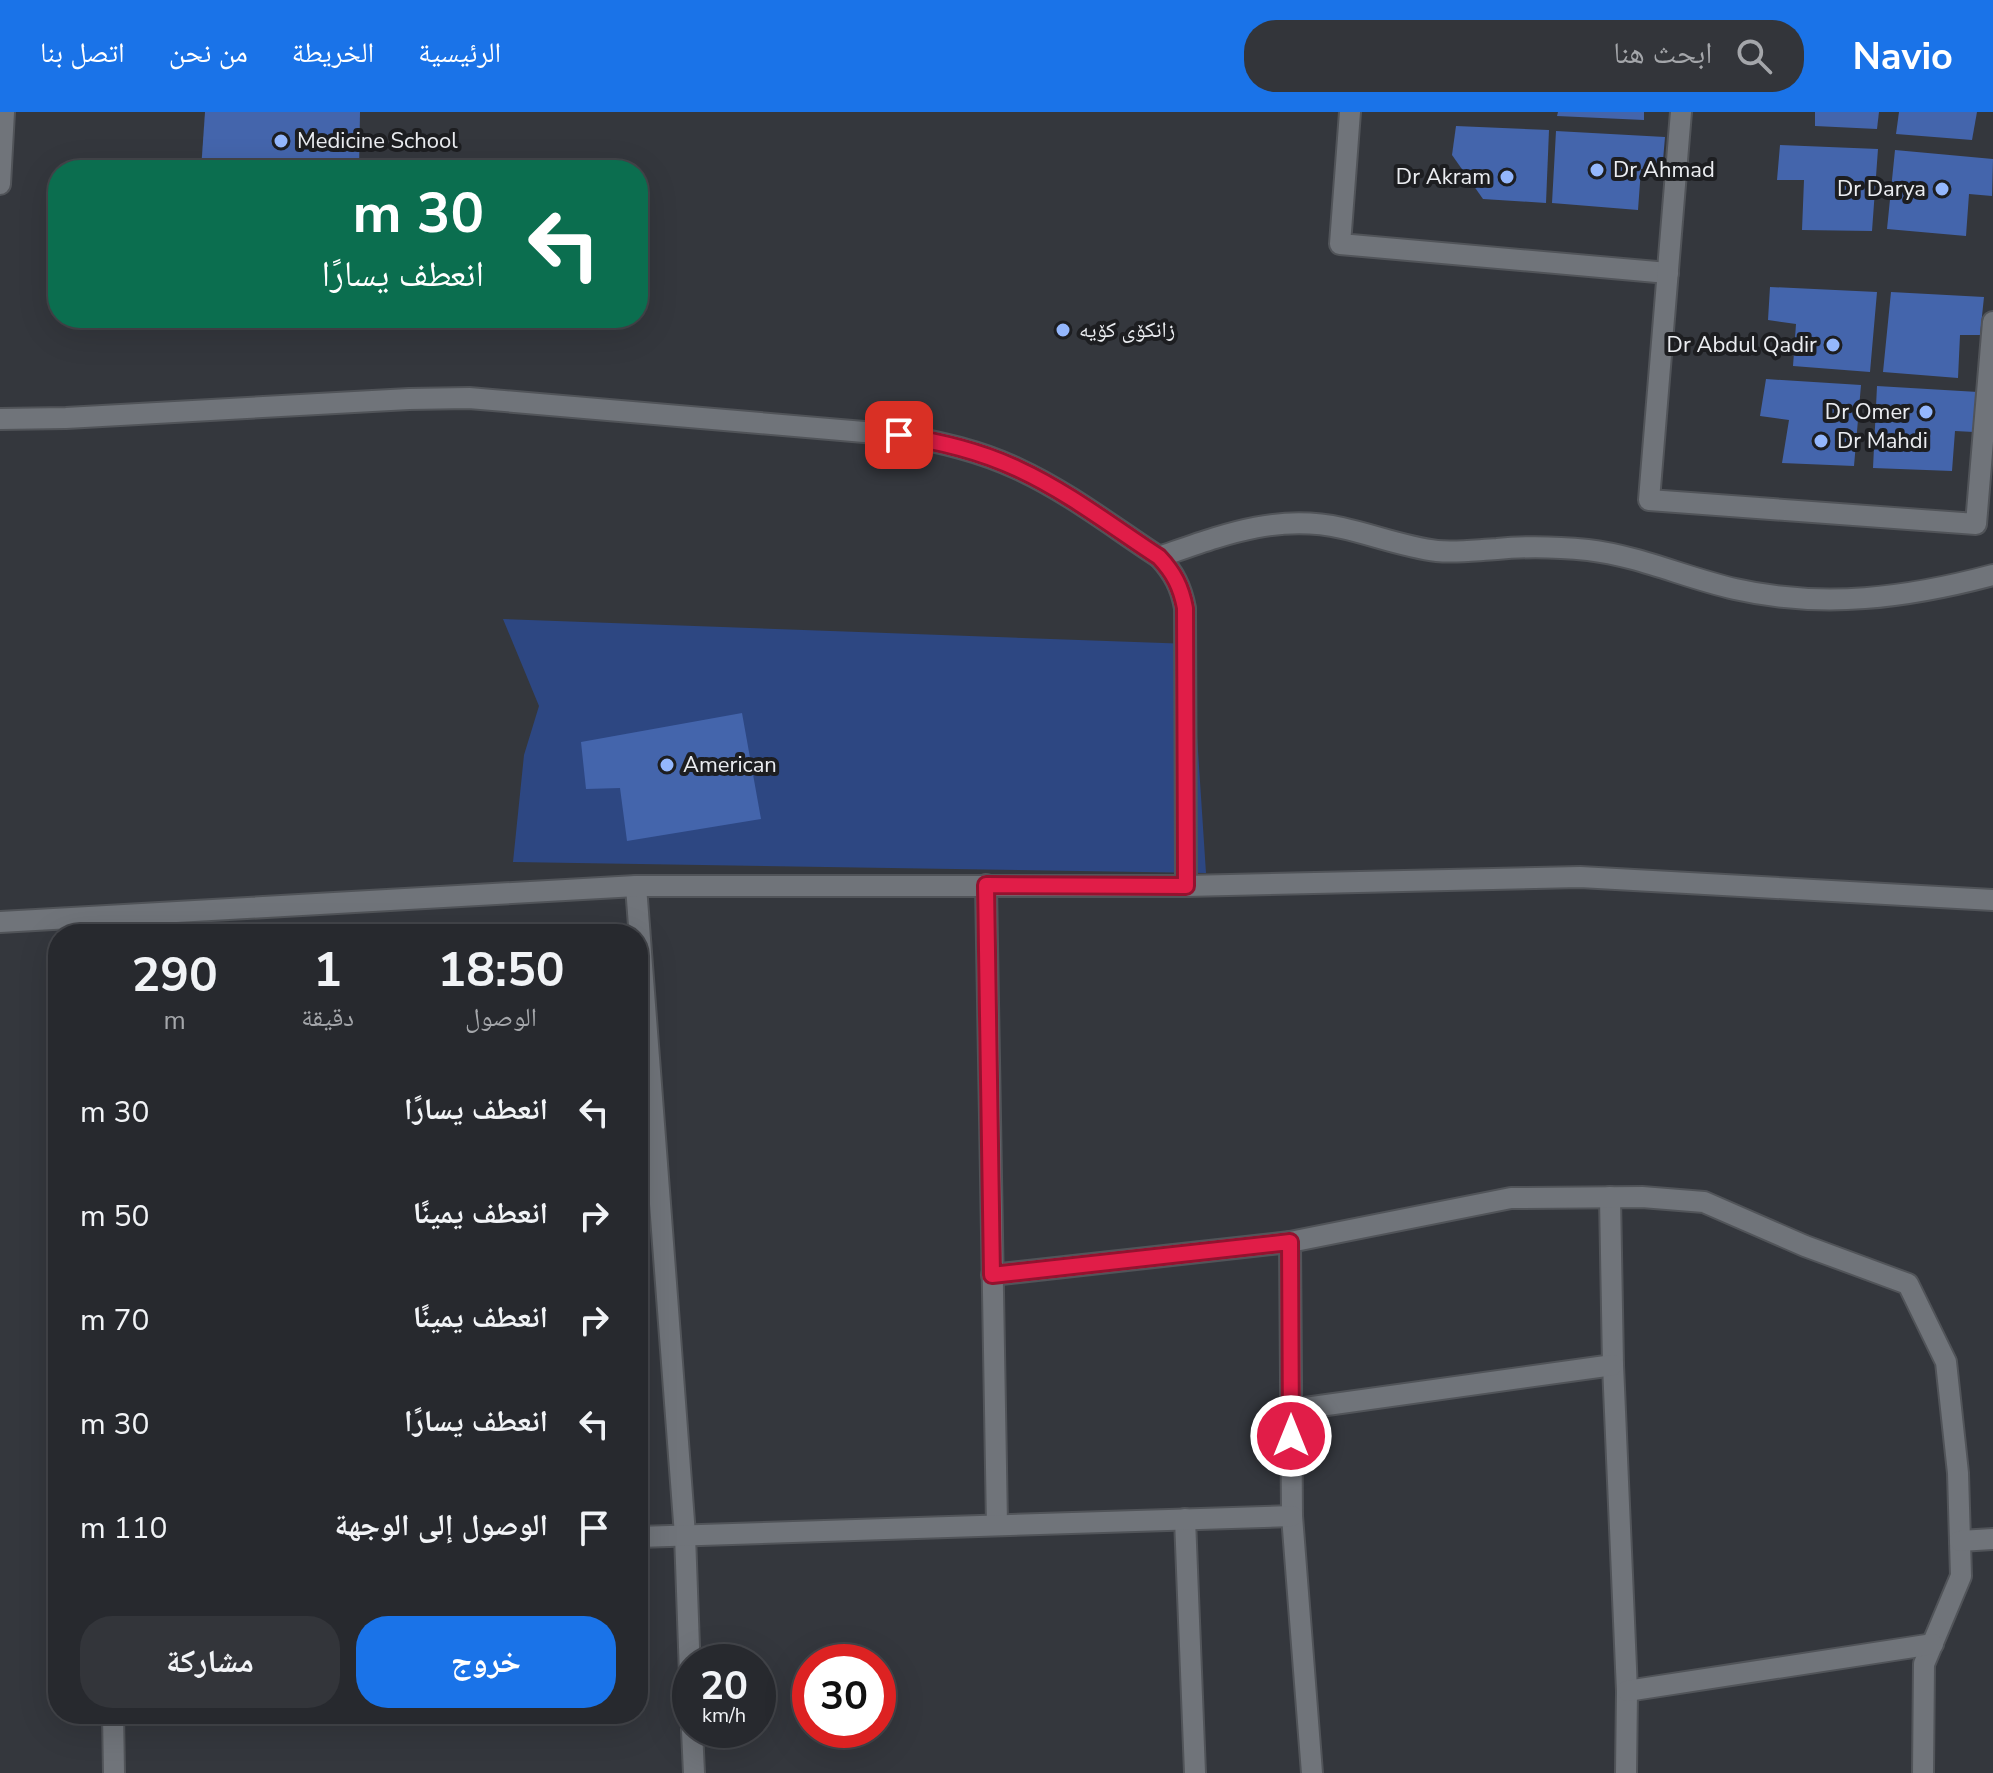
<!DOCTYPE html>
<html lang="ar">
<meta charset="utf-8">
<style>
body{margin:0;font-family:"Nunito Sans","Noto Naskh Arabic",sans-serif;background:#33353a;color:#f1f3f6;direction:rtl;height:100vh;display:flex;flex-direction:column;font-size:30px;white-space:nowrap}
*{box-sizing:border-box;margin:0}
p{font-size:26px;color:#a4a6aa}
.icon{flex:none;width:44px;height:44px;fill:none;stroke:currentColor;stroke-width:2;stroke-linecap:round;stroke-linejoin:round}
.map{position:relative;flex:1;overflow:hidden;direction:ltr}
.sheet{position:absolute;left:48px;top:812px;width:600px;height:800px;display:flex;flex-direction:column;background:#27292e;border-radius:32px;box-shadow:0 8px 32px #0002,0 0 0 2px #43454a;direction:rtl}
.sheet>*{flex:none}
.banner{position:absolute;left:48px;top:48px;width:600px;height:168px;border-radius:32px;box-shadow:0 8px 32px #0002,0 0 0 2px #43454a;direction:rtl;background:#0b6e4f;color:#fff;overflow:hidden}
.speed{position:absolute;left:672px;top:1532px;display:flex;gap:16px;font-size:40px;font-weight:700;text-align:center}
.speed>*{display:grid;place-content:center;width:104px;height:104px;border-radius:50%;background:#27292e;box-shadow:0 8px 32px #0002,0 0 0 2px #43454a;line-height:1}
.speed small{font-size:20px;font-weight:400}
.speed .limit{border:12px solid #d22;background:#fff;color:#111}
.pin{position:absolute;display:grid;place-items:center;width:68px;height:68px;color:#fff;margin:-34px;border-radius:16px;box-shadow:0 4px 12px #0006}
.me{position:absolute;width:88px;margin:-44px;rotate:0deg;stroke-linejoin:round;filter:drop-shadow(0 0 6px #0008)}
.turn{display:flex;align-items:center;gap:28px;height:168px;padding:0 32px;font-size:36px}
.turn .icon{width:104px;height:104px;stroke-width:2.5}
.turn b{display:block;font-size:56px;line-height:68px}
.eta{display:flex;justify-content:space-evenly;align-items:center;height:136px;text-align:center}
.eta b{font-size:48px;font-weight:700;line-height:56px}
.primary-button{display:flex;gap:16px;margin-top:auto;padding:16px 32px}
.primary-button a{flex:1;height:92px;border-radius:32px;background:#1a73e8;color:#fff;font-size:32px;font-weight:700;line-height:92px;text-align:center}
.primary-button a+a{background:#33353a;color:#f1f3f6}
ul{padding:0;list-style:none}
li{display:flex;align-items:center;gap:24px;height:104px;padding:0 32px}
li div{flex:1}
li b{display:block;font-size:30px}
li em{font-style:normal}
header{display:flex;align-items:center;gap:48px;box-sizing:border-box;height:112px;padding:0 40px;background:#1a73e8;color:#fff}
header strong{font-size:38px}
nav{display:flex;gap:44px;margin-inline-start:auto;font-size:28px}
.search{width:560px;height:72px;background:#33353a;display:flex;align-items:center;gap:20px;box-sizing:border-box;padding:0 28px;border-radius:32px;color:#a4a6aa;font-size:30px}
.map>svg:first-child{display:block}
.green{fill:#2d4782}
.building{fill:#4465ac}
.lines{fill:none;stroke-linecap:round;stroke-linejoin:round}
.lane-casing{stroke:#515459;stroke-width:24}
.street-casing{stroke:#515459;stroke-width:24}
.lane{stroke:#70747a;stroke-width:20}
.street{stroke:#70747a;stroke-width:20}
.route-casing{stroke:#92132f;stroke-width:20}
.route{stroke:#e11d48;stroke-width:14}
.poi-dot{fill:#94b7fd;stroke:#1d1e21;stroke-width:3}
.labels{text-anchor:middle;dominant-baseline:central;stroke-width:8;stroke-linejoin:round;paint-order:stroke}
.poi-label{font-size:22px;fill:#ebedf1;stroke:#1d1e21;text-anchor:start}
</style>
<header>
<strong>Navio</strong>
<div class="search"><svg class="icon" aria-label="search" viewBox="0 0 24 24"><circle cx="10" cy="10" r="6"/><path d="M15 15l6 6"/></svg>ابحث هنا</div>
<nav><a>الرئيسية</a><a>الخريطة</a><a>من نحن</a><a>اتصل بنا</a></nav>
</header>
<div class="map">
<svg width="1993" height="1661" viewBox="0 0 1993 1661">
<rect width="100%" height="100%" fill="#34373d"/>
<path class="green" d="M503,507L1191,532L1206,761L513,750L524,643L539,594Z"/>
<g class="building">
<path d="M205,0H360L359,58H201Z"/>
<path d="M1558,0H1644V8L1557,4Z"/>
<path d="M1815,0H1879L1877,17L1815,14Z"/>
<path d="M1899,0H1977L1972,28L1896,22Z"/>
<path d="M1456,14L1549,18L1546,91L1483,87L1452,43Z"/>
<path d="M1556,19L1665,25L1662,60L1641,57L1638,98L1552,91Z"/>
<path d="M1780,33L1878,37L1872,119L1802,118L1804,68H1777Z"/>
<path d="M1895,38L1993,47L1992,84L1969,82L1966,124L1887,117Z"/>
<path d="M1770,175L1877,180L1870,260L1793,254L1796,212L1768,208Z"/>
<path d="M1891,180L1984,185L1980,223H1960L1958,266L1883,260Z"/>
<path d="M1766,267L1861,273L1854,354L1782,351L1789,308L1760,304Z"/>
<path d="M1877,274L1978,280L1974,320L1955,319L1952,359L1873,356Z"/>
<path d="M742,601L761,707L627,729L620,676L586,677L581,630Z"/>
</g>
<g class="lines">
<g class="lane-casing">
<path id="lane" d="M0,72L4,0"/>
</g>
<g class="street-casing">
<g id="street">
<path d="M1350,0L1340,132L1668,161"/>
<path d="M1681,0L1649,388L1976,412L1993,210"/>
<path d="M0,307L66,306L409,287L469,286L899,323C940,330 980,339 1018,357C1068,380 1113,415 1159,445C1174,461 1181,475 1185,496L1186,774"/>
<path d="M1159,445C1220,424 1276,401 1342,416C1374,423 1404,435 1437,439C1457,441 1477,438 1497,437C1528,434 1558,435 1588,438C1639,444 1686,466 1735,477C1823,497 1907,486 1993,463"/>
<path d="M986,773L997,1413"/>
<path d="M636,774L685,1423L690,1563"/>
<path d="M0,810L636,774H1186L1580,765L1993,788"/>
<path d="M1610,1085L1613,1253L1627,1579L1626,1661"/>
<path d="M1290,1130L1292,1404L1312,1661"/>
<path d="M992,1163L1290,1130L1511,1086L1642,1085L1704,1090L1805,1134L1908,1172L1946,1250L1958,1361L1961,1464L1924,1552L1923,1661"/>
<path d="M1291,1298L1613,1253"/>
<path d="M1185,1407L1195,1661"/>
<path d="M638,1425L1292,1404"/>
<path d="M1960,1429L1993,1427"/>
<path d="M1627,1579L1933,1532"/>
<path d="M113,1602L114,1661"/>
<path d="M692,1618L694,1661"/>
</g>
</g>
<use href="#lane" class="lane"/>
<use href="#street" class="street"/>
</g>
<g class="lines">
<g class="route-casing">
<path id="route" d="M899,323C940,330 980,339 1018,357C1068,380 1113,415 1159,445C1174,461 1181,475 1185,496L1186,774L986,773L992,1163L1290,1130L1291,1324"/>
</g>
<use href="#route" class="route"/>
</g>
<g class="poi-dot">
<circle cx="281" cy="29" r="8"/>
<circle cx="1597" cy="58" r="8"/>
<circle cx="1507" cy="65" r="8"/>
<circle cx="1942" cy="77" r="8"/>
<circle cx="1063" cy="218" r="8"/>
<circle cx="1833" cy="233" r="8"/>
<circle cx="1926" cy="300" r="8"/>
<circle cx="1821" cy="329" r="8"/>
<circle cx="667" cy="653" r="8"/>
</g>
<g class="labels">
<g class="poi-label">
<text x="297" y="29">Medicine School</text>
<text x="1613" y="58">Dr Ahmad</text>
<text x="1491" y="65" text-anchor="end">Dr Akram</text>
<text x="1926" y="77" text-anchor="end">Dr Darya</text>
<text x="1079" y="218">زانکۆی کۆیە</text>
<text x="1817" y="233" text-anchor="end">Dr Abdul Qadir</text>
<text x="1910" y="300" text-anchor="end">Dr Omer</text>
<text x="1837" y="329">Dr Mahdi</text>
<text x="683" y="653">American</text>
</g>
</g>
</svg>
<div class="speed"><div>20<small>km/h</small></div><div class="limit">30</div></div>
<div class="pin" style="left:899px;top:323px;background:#d93025"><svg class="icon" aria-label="arrive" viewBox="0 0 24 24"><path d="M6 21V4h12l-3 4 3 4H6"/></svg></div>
<svg class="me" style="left:1291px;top:1324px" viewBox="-20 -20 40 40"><circle r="17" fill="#e11d48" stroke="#fff" stroke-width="3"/><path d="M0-11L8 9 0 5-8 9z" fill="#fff"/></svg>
<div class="banner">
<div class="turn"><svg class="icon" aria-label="left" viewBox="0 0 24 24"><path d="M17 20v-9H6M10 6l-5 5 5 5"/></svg><div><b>30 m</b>انعطف يسارًا</div></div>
</div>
<section class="sheet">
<div class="eta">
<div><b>18:50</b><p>الوصول</p></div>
<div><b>1</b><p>دقيقة</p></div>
<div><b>290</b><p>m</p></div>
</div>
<ul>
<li><svg class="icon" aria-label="left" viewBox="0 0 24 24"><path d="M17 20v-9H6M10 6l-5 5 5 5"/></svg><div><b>انعطف يسارًا</b></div><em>30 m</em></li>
<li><svg class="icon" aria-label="right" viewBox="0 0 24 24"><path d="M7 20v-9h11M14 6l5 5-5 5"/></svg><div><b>انعطف يمينًا</b></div><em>50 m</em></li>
<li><svg class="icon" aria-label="right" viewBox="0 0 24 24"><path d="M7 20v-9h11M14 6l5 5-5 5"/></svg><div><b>انعطف يمينًا</b></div><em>70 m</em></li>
<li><svg class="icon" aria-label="left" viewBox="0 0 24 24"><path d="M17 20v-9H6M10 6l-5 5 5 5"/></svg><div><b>انعطف يسارًا</b></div><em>30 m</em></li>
<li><svg class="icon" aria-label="arrive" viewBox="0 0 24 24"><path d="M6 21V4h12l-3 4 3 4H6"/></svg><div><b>الوصول إلى الوجهة</b></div><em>110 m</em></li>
</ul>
<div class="primary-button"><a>خروج</a><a>مشاركة</a></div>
</section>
</div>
